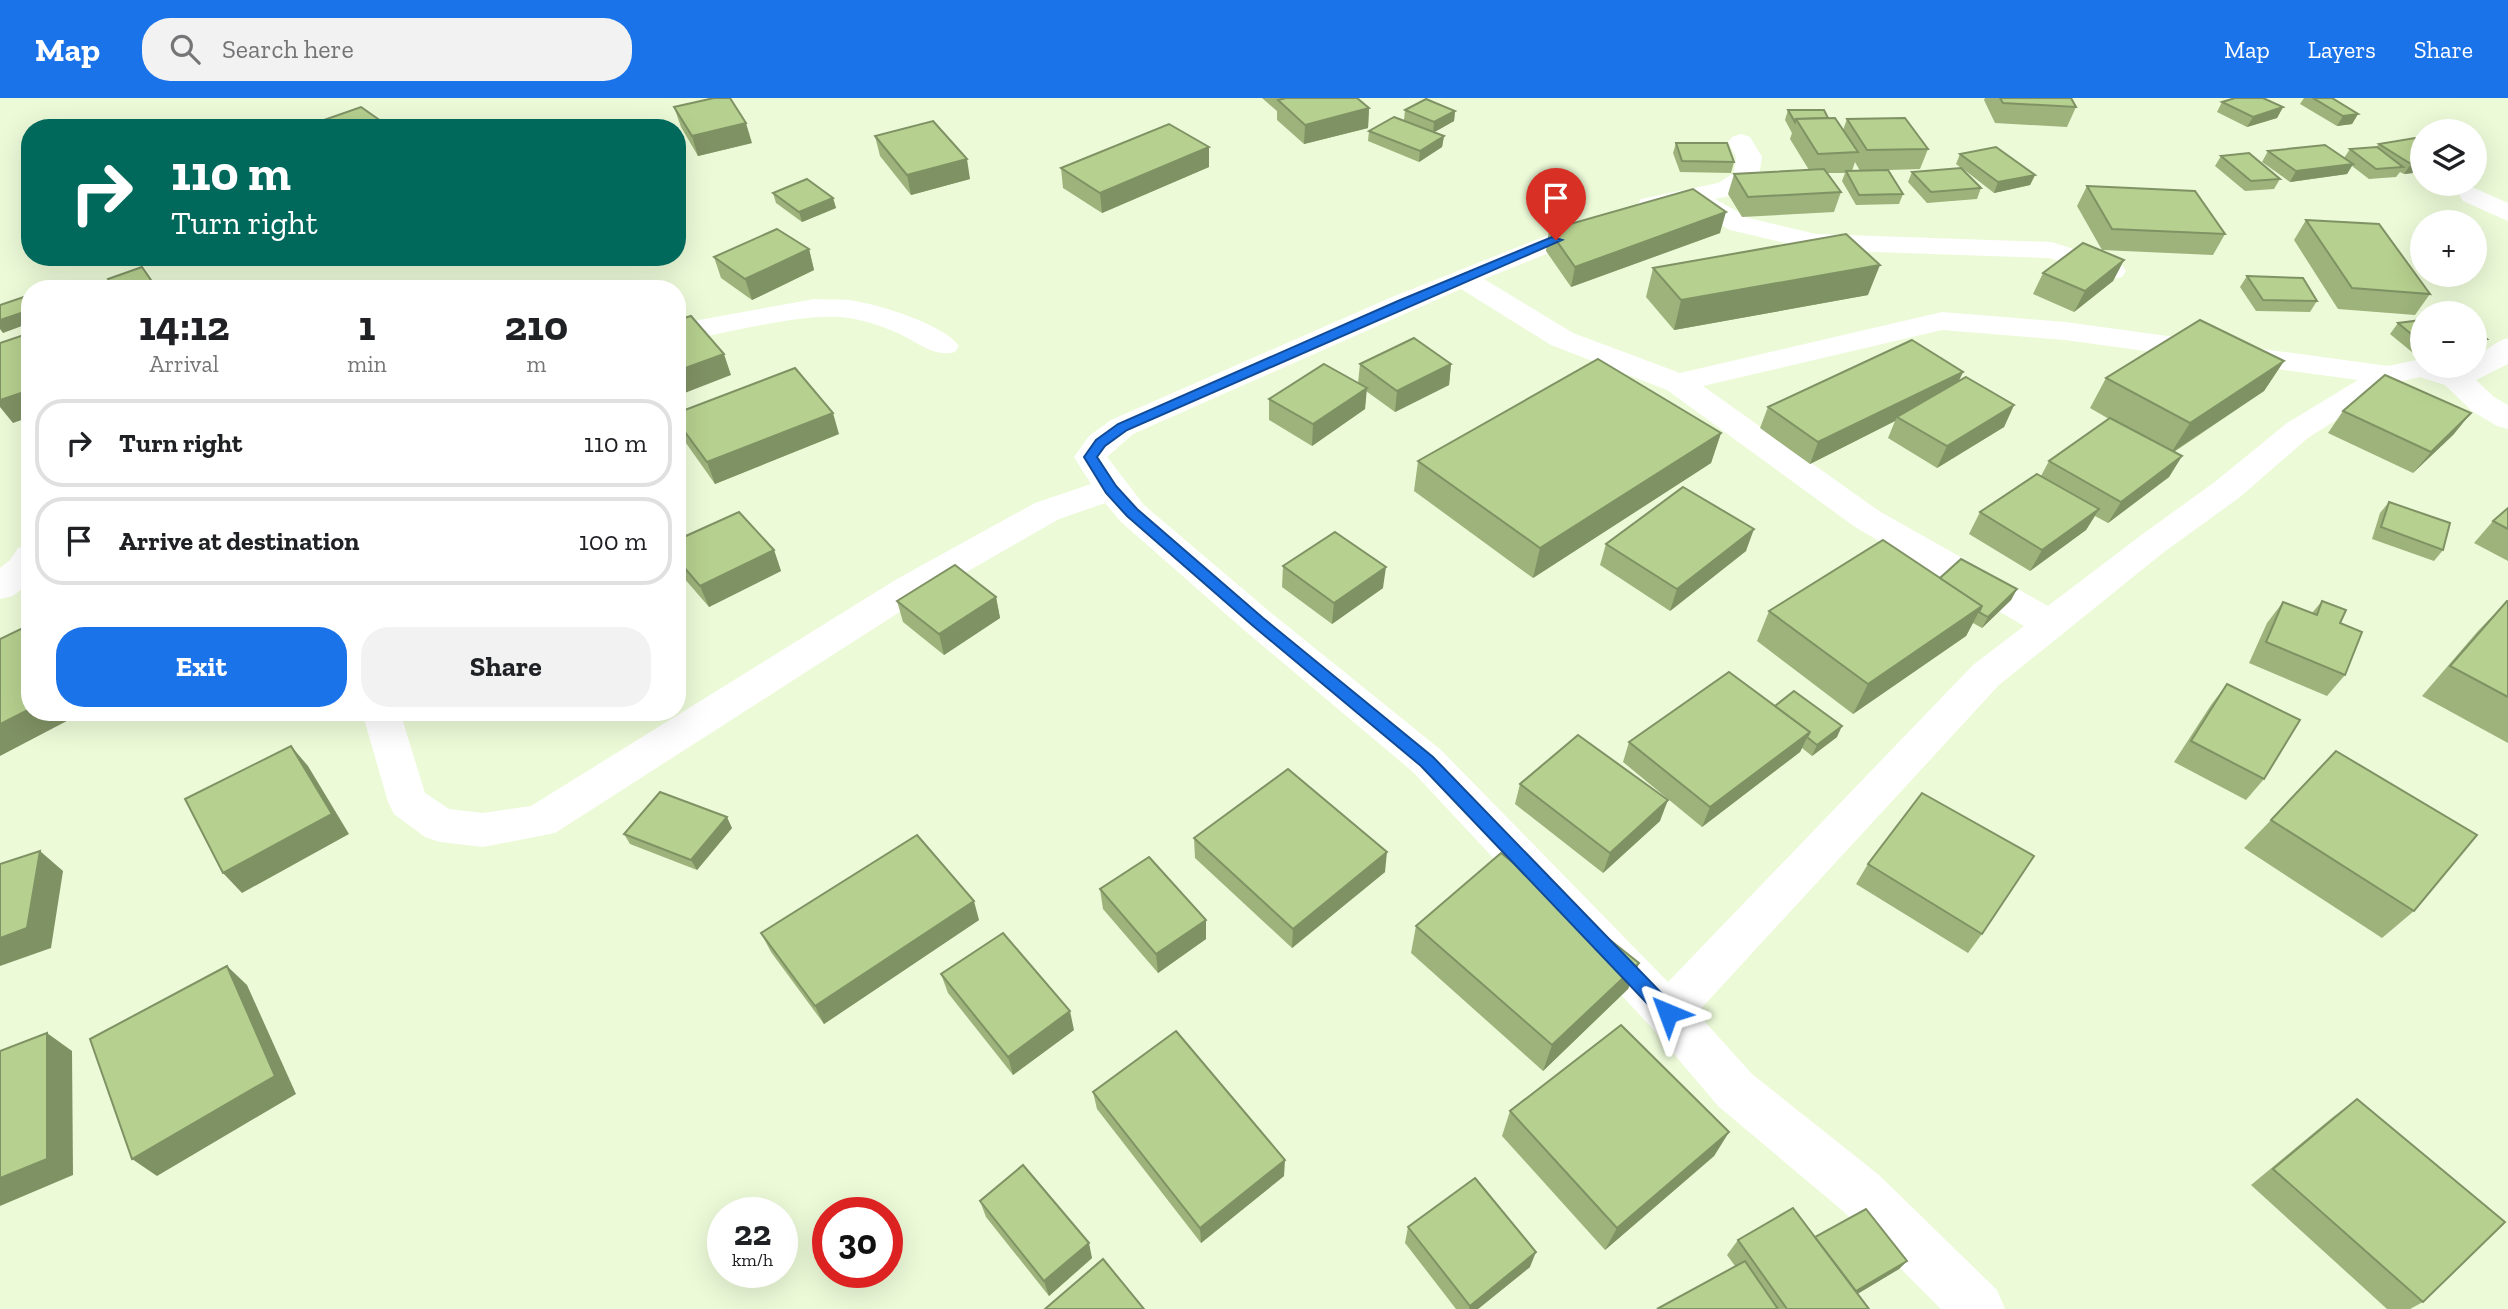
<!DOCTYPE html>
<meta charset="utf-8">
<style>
body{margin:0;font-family:"Zilla Slab",serif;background:#f2f2f2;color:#202124;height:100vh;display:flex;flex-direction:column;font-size:26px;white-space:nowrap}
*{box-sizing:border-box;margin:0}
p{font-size:23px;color:#757577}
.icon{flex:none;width:38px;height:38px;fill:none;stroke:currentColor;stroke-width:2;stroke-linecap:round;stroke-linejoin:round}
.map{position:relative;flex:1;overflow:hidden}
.sheet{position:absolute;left:21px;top:182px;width:665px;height:441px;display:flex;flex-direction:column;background:#fff;border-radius:28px;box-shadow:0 7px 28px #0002}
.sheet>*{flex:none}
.top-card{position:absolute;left:21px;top:21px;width:665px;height:147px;border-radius:28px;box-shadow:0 7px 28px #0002;background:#00695c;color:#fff;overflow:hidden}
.controls{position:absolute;left:2410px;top:21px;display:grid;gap:14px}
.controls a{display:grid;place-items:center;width:77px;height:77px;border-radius:50%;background:#fff;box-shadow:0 7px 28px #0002;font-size:35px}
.speed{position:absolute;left:707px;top:1099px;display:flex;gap:14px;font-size:35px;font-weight:700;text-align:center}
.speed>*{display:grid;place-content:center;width:91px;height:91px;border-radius:50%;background:#fff;box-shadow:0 7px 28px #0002;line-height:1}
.speed small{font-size:18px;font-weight:400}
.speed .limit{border:10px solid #d22;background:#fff;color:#111}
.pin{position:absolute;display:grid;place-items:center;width:60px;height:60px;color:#fff;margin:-72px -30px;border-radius:50% 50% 50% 0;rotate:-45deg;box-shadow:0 0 7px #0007}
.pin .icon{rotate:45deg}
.me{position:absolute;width:77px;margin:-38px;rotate:316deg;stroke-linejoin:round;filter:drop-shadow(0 0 5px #0008)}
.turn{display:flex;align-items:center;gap:24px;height:147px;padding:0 35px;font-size:32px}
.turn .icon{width:91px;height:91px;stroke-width:2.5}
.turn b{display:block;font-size:49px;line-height:60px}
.eta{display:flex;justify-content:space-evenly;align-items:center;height:119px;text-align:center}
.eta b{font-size:42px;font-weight:700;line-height:49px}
.button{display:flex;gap:14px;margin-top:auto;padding:14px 35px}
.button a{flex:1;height:80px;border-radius:28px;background:#1a73e8;color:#fff;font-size:28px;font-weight:700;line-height:80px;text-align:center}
.button a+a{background:#f2f2f2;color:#202124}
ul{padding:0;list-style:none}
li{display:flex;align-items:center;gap:21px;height:88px;margin:0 14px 10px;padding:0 21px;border:4px solid #e0e0e0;border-radius:28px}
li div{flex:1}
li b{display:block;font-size:26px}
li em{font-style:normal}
header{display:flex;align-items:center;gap:42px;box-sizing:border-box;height:98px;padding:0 35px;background:#1a73e8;color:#fff}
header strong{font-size:33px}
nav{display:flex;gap:38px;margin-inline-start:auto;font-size:24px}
.search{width:490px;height:63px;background:#f2f2f2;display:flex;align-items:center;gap:18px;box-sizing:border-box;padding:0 24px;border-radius:28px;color:#757577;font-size:26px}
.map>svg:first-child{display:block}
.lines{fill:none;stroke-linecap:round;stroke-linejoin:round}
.minor{fill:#fff;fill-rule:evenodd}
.wall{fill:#9db37b}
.shaded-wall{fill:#7f9264}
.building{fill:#b6d08f;stroke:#7f9264;stroke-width:2}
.route{fill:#1a73e8;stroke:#114b97;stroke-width:2}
</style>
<header>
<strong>Map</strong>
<div class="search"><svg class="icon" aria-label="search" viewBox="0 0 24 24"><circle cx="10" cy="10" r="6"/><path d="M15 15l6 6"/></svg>Search here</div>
<nav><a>Map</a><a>Layers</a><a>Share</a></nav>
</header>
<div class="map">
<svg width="2508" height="1211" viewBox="0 0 2508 1211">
<rect width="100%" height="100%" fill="#ecfad8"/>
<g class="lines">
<g class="minor">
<path d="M1741,36L1750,39L1762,59L1759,78L1735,97L1715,101L1749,120L1816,136L2052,144L2122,167L2126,173L2122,179L2112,181L2049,160L1816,152L1730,132L1693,111L1681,108L1650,115L1641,113L1637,107L1641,101L1718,85L1734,75L1736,59L1728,44L1732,39Z"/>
<path d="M2472,89L2508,105V123L2463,103L2459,97L2463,91Z"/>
<path d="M1596,118L1606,120L1609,126L1606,132L1484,181L1573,235L1680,275L1942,214L2065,224L2388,268L2421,261L2422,268H2474V259C2487,253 2495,243 2508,240V266L2476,282L2494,299L2508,307V331L2497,328L2472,313L2445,287L2420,279L2398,284L2309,339L2240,399L2164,454L1999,587L1697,915L1752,976L1879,1077L1997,1192L2005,1211H1941L1843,1113L1718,1008L1652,930L1413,674L1244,532L1120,423L1105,405L1059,421L923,499L555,735L483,749L440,744L425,739L394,716L388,704L362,614H400L425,695L449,711L483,715L531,708L897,481L1035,405L1091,386L1074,359L1089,338L1111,322L1392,199ZM1461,191L1551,247L1667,292L1855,429L2024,528L1973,567L1668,884L1441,652L1270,514L1144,407L1107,359L1133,336ZM1942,232L2065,242L2358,282L2287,325L2216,383L2140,438L2048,508L1879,413L1703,288Z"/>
<path d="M815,201C826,202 837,201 848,202C875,205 944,226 959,248L955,254C932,260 916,242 895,234C882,228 863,222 849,220C806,213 723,236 677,244V226Z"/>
<path d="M30,446V484L13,498L0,501V470L10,462L18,450Z"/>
</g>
</g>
<g class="wall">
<path d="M1262,0H1357L1369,10L1368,30L1304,46L1277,22V13Z"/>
<path d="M1985,0H2071L2076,9L2067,29L1995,25L1984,2Z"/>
<path d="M2304,0H2332L2358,16L2352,26L2337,28L2300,6Z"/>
<path d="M2222,4L2283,9L2277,20L2247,29L2217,14Z"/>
<path d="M674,9L752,45L698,58L681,29Z"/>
<path d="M1405,12L1455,13L1454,23L1434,34L1444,38L1442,49L1419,64L1368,43L1369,33L1404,22Z"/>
<path d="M1788,12L1828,20L1843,32L1847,21L1928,51L1920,71L1860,73L1855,64L1852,73L1903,96L1899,106L1856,107L1842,83L1845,75H1828L1841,94L1834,114L1742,119L1728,96L1734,76L1809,72L1790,41L1792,35L1785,22Z"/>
<path d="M875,38L970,81L911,97L880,58Z"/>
<path d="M1676,45L1734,64L1731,75L1680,74L1673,55Z"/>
<path d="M2422,45V74L2404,76L2400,74L2396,79L2369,81L2352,68L2347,76L2290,84L2262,64L2268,53L2344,60L2350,51L2376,49L2379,46Z"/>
<path d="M1960,56L2035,77L2030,87L1994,95L1962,70L1981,90L1977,101L1927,105L1908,84L1912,74L1961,70L1956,66Z"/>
<path d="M2221,58L2280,81L2274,91L2245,93L2215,68Z"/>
<path d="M1209,69L1102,115L1063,90L1061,70Z"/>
<path d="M2087,88L2225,136L2213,157L2102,152L2077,108Z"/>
<path d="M773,95L833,100L836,110L802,124L776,105Z"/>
<path d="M2306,122L2430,196L2415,217L2338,211L2294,142Z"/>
<path d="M1549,132L1720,135L1571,189L1546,153Z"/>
<path d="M809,151L814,172L752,202L721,180L714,159Z"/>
<path d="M2124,162L2113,183L2074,214L2033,196L2043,175Z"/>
<path d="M1653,170L1868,197L1674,232L1646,199Z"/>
<path d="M2247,178L2317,203L2310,214L2256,213L2240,189Z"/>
<path d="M2422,222V259H2418L2390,236L2398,225Z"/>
<path d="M2474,231L2487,241L2479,252L2474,253Z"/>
<path d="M2284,263L2264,293L2174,354L2182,358L2169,379L2108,425L2095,418L2086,432L2030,473L1969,436L1980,414L2041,378L2049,363L2109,321L2090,310L2106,280Z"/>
<path d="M1360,266H1451L1449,287L1395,314L1366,293L1365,311L1312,348L1269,322V301L1358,285Z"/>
<path d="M1963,274L1958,284L2014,307L2004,329L1937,370L1888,340L1895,323L1810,366L1760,330L1768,309Z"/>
<path d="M2343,313L2454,336L2413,375L2328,335Z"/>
<path d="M677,315L839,336L715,386L681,338L677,328Z"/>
<path d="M1721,335L1711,365L1533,480L1414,393L1418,363Z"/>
<path d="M2389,404L2443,452L2434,463L2372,441L2380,415Z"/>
<path d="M2508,410V463L2474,445L2493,423Z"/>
<path d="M677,442L774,452L781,473L709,509L677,472Z"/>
<path d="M1606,446L1746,453L1670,513L1600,467Z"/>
<path d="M1283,468L1383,490L1332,526L1282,489Z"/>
<path d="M1940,480L2017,491L2011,502L1982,530L1973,525L1966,538L1853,616L1757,543L1769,513Z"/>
<path d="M996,499L1000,520L944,557L903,524L897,503Z"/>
<path d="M2322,503L2340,525L2345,577L2327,598L2249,565L2267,525L2283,504L2312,515Z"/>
<path d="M2507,503H2508V645L2422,598L2478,533Z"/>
<path d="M2227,586L2264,681L2246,702L2174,664L2211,607Z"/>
<path d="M1775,608L1837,639L1812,658L1802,650L1800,654L1702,729L1623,664L1629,644Z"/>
<path d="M1520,686L1660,723L1603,775L1515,706Z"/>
<path d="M2271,722L2414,813L2382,840L2244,750Z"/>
<path d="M732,730L697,772L630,746L624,736Z"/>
<path d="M1194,740L1385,774L1292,850L1195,760Z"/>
<path d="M1868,766L1982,836L1968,855L1856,786Z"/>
<path d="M1100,791L1206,841L1158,875L1103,811Z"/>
<path d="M979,822L824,926L771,854L761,835Z"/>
<path d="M1416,828L1639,865L1628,891L1543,973L1411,855Z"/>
<path d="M941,876L1074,932L1013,977L948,895Z"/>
<path d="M1093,994L1284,1078L1201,1145L1097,1011Z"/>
<path d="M2357,1001L2423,1204L2410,1211H2387L2251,1087L2333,1019Z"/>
<path d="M1510,1013L1729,1034L1714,1058L1605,1152L1502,1038Z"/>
<path d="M980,1103L1092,1160L1049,1198L986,1119Z"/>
<path d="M1408,1129L1530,1169L1478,1211H1456L1405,1145Z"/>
<path d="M1815,1139L1907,1163L1899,1171L1857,1196L1869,1211H1657L1735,1168L1727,1157L1738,1142Z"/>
</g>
<g class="shaded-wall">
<path d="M2283,9L2277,20L2247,29L2253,19Z"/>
<path d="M1369,10L1368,30L1304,46L1305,27Z"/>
<path d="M1455,13L1454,23L1433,35L1434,24Z"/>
<path d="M2358,16L2352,26L2337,28L2343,18Z"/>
<path d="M746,25L752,45L698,58L692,38Z"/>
<path d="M1444,38L1442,49L1419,64L1420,53Z"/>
<path d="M1209,49V69L1102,115L1100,95Z"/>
<path d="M967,61L970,81L911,97L907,77Z"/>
<path d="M2422,64V74L2404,76L2411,66Z"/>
<path d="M2353,66L2347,76L2290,84L2296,73Z"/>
<path d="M2035,77L2030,87L1994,95L1998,84Z"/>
<path d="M833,100L836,110L802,124L799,114Z"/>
<path d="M1726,114L1720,135L1571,189L1575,169Z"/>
<path d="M809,151L814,172L752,202L745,181Z"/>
<path d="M2124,162L2113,183L2074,214L2085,193Z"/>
<path d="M1880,167L1868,197L1674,232L1681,202Z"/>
<path d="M153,185L157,191H137Z"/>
<path d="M30,212V225L3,235L0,231V222Z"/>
<path d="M724,256L731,277L677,298V273Z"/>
<path d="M2284,263L2264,293L2171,355L2190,325Z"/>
<path d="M1451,266L1449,287L1395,314L1397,293Z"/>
<path d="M1963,274L1953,295L1897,319L1895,323L1810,366L1818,344Z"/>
<path d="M1367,290L1365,311L1312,348L1313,326Z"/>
<path d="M30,292V319L13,325L0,309V302Z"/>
<path d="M2014,307L2004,329L1937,370L1947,348Z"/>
<path d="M833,315L839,336L715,386L707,364Z"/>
<path d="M2471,315L2454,336L2413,375L2431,354Z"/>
<path d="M1721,335L1711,365L1533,480L1540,450Z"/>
<path d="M2182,358L2169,379L2108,425L2121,404Z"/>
<path d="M2099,411L2086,432L2030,473L2042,452Z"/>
<path d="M1754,431L1746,453L1670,513L1677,491Z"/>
<path d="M774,452L781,473L709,509L700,488Z"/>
<path d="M1386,469L1383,490L1332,526L1334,505Z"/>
<path d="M2017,491L2011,502L1982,530L1988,519Z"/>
<path d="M996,499L1000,520L944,557L939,536Z"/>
<path d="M1982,508L1966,538L1853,616L1868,586Z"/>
<path d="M30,611V614H84L0,658V626Z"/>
<path d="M1842,628L1837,639L1812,658L1817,647Z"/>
<path d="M1810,634L1800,654L1702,729L1710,709Z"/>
<path d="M291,648L308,668L349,736L242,795L223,775Z"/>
<path d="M1668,702L1660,723L1603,775L1610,755Z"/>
<path d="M727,719L732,730L697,772L691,762Z"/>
<path d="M40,753L63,773L51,850L0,868V840Z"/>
<path d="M1387,754L1385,774L1292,850L1293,831Z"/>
<path d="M974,803L979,822L824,926L815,908Z"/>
<path d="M1206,822V841L1158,875L1156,856Z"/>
<path d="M1639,865L1628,891L1543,973L1552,947Z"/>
<path d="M227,868L247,887L296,996L157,1078L132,1061Z"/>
<path d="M1070,913L1074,932L1013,977L1008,959Z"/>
<path d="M47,935L72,953L73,1077L0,1108V1080Z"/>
<path d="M1729,1034L1714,1058L1605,1152L1617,1130Z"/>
<path d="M1285,1062L1284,1078L1201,1145L1200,1130Z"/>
<path d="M1089,1145L1092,1160L1049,1198L1044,1183Z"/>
<path d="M1536,1154L1530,1169L1478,1211H1469L1470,1208Z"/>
<path d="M1907,1163L1899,1171L1844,1204L1851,1196Z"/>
</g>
<g class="building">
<path d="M714,0H730L746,25L692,38L674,9Z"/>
<path d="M1286,0H1357L1369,10L1305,27L1278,2Z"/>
<path d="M2000,0H2071L2076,9L2003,5Z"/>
<path d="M2235,0H2263L2283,9L2253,19L2222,4Z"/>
<path d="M2313,0H2332L2358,16L2343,18Z"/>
<path d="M1426,1L1455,13L1434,24L1405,12Z"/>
<path d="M361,9L388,28L383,30H301Z"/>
<path d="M1788,12H1824L1828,20L1796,21L1795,24Z"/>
<path d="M1394,19L1444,38L1420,53L1369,33Z"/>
<path d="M1835,20L1858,54L1818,56L1796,21Z"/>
<path d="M1905,20L1928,51L1867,52L1847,21Z"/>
<path d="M933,23L967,61L907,77L875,38Z"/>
<path d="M1169,26L1209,49L1100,95L1061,70Z"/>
<path d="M2415,40L2422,45V64L2411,66L2379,46Z"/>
<path d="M1676,45H1727L1734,64L1682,63Z"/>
<path d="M2325,47L2353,66L2296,73L2268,53Z"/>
<path d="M1996,49L2035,77L1998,84L1960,56Z"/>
<path d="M2377,49L2403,69L2376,71L2350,51Z"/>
<path d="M2249,55L2280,81L2251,83L2221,58Z"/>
<path d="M1961,70L1981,90L1931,94L1912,74Z"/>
<path d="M1824,71L1841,94L1748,99L1734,76Z"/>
<path d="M1888,72L1903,96L1859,97L1846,73Z"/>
<path d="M807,81L833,100L799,114L773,95Z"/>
<path d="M2087,88L2195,93L2225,136L2112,131Z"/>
<path d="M1693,91L1726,114L1575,169L1549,132Z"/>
<path d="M2306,122L2379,126L2430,196L2352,190Z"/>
<path d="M777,131L809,151L745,181L714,159Z"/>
<path d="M1846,136L1880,167L1681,202L1653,170Z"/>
<path d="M2083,145L2124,162L2085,193L2043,175Z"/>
<path d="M142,169L153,185L137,191H115L108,181Z"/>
<path d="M2247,178L2303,180L2317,203L2263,202Z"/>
<path d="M30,197V212L0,222V207Z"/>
<path d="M691,218L724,256L677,273V222Z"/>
<path d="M2200,222L2284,263L2190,325L2106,280Z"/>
<path d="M2422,222V245L2398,225Z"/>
<path d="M2474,231L2487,241L2474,243Z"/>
<path d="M30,235V292L0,302V245Z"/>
<path d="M1414,240L1451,266L1397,293L1360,266Z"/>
<path d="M1912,242L1963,274L1818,344L1768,309Z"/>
<path d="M1598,261L1721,335L1540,450L1418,363Z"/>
<path d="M1324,266L1367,290L1313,326L1269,301Z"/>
<path d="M795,270L833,315L707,364L677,323V315Z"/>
<path d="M2385,277L2471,315L2431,354L2343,313Z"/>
<path d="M1966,279L2014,307L1947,348L1897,319Z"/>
<path d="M2110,320L2182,358L2121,404L2049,363Z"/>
<path d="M2037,376L2099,411L2042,452L1980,414Z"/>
<path d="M1683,389L1754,431L1677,491L1606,446Z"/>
<path d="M2389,404L2450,425L2443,452L2381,429Z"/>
<path d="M2508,410V431L2493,423Z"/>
<path d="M739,414L774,452L700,488L677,461V442Z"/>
<path d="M1335,434L1386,469L1334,505L1283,468Z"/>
<path d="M1883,442L1982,508L1868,586L1769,513Z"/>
<path d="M1961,461L2017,491L1988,519L1979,514L1982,508L1940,480Z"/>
<path d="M955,467L996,499L939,536L897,503Z"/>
<path d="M2322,503L2346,512L2340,525L2362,534L2345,577L2266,544L2283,504L2317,517Z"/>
<path d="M2507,503H2508V599L2450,568Z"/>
<path d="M27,528L30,532V611L0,626V541Z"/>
<path d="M1729,574L1810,634L1710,709L1629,644Z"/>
<path d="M2227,586L2300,622L2264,681L2191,643Z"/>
<path d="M1794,593L1842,628L1817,647L1807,639L1810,634L1775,608Z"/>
<path d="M1578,637L1668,702L1610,755L1520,686Z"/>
<path d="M291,648L332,716L223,775L185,701Z"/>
<path d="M2336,653L2477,737L2414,813L2271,722Z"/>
<path d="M1288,671L1387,754L1293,831L1194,740Z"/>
<path d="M660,694L727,719L691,762L624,736Z"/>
<path d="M1922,695L2034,758L1982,836L1868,766Z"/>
<path d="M917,737L974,803L815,908L761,835Z"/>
<path d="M40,753L27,830L0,840V766Z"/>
<path d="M1501,755L1639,865L1552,947L1416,828Z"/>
<path d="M1149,759L1206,822L1156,856L1100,791Z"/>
<path d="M1003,835L1070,913L1008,959L941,876Z"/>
<path d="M227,868L275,978L132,1061L90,941Z"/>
<path d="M1621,927L1729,1034L1617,1130L1510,1013Z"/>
<path d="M1176,933L1285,1062L1200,1130L1093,994Z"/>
<path d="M47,935V1061L0,1080V953Z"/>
<path d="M2357,1001L2505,1124L2423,1204L2273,1071Z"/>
<path d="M1023,1067L1089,1145L1044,1183L980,1103Z"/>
<path d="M1475,1080L1536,1154L1470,1208L1408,1129Z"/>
<path d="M1793,1110L1869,1211H1787L1738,1142Z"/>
<path d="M1866,1111L1907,1163L1856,1193L1815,1139Z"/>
<path d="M1103,1161L1144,1211H1045Z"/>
<path d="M1745,1163L1778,1211H1657Z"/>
</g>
<path class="route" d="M1552,139L1562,142L1127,332L1105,348L1097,359L1116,388L1137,411L1263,520L1433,659L1675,909L1678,915L1675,921L1668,923L1662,921L1421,668L1252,527L1127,418L1106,395L1084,359L1096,342L1118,326L1398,203Z"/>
</svg>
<div class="controls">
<a><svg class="icon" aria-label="layers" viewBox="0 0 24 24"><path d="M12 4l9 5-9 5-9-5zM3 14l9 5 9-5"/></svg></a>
<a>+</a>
<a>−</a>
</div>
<div class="speed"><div>22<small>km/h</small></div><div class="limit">30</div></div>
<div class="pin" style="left:1556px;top:142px;background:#d93025"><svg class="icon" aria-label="arrive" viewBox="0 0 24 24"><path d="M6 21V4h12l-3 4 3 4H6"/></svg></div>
<svg class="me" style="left:1668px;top:915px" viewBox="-20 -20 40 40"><path d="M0-17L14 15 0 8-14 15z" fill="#1a73e8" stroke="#fff" stroke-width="4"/></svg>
<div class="top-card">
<div class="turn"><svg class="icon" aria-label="right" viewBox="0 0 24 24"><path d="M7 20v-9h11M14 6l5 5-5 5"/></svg><div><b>110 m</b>Turn right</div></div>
</div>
<section class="sheet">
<div class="eta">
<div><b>14:12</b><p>Arrival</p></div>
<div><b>1</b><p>min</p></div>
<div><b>210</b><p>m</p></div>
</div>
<ul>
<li><svg class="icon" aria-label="right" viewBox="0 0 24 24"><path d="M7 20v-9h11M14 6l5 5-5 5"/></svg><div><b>Turn right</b></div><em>110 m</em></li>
<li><svg class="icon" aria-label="arrive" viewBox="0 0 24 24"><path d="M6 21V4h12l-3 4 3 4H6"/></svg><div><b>Arrive at destination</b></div><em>100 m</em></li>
</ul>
<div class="button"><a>Exit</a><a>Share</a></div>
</section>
</div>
